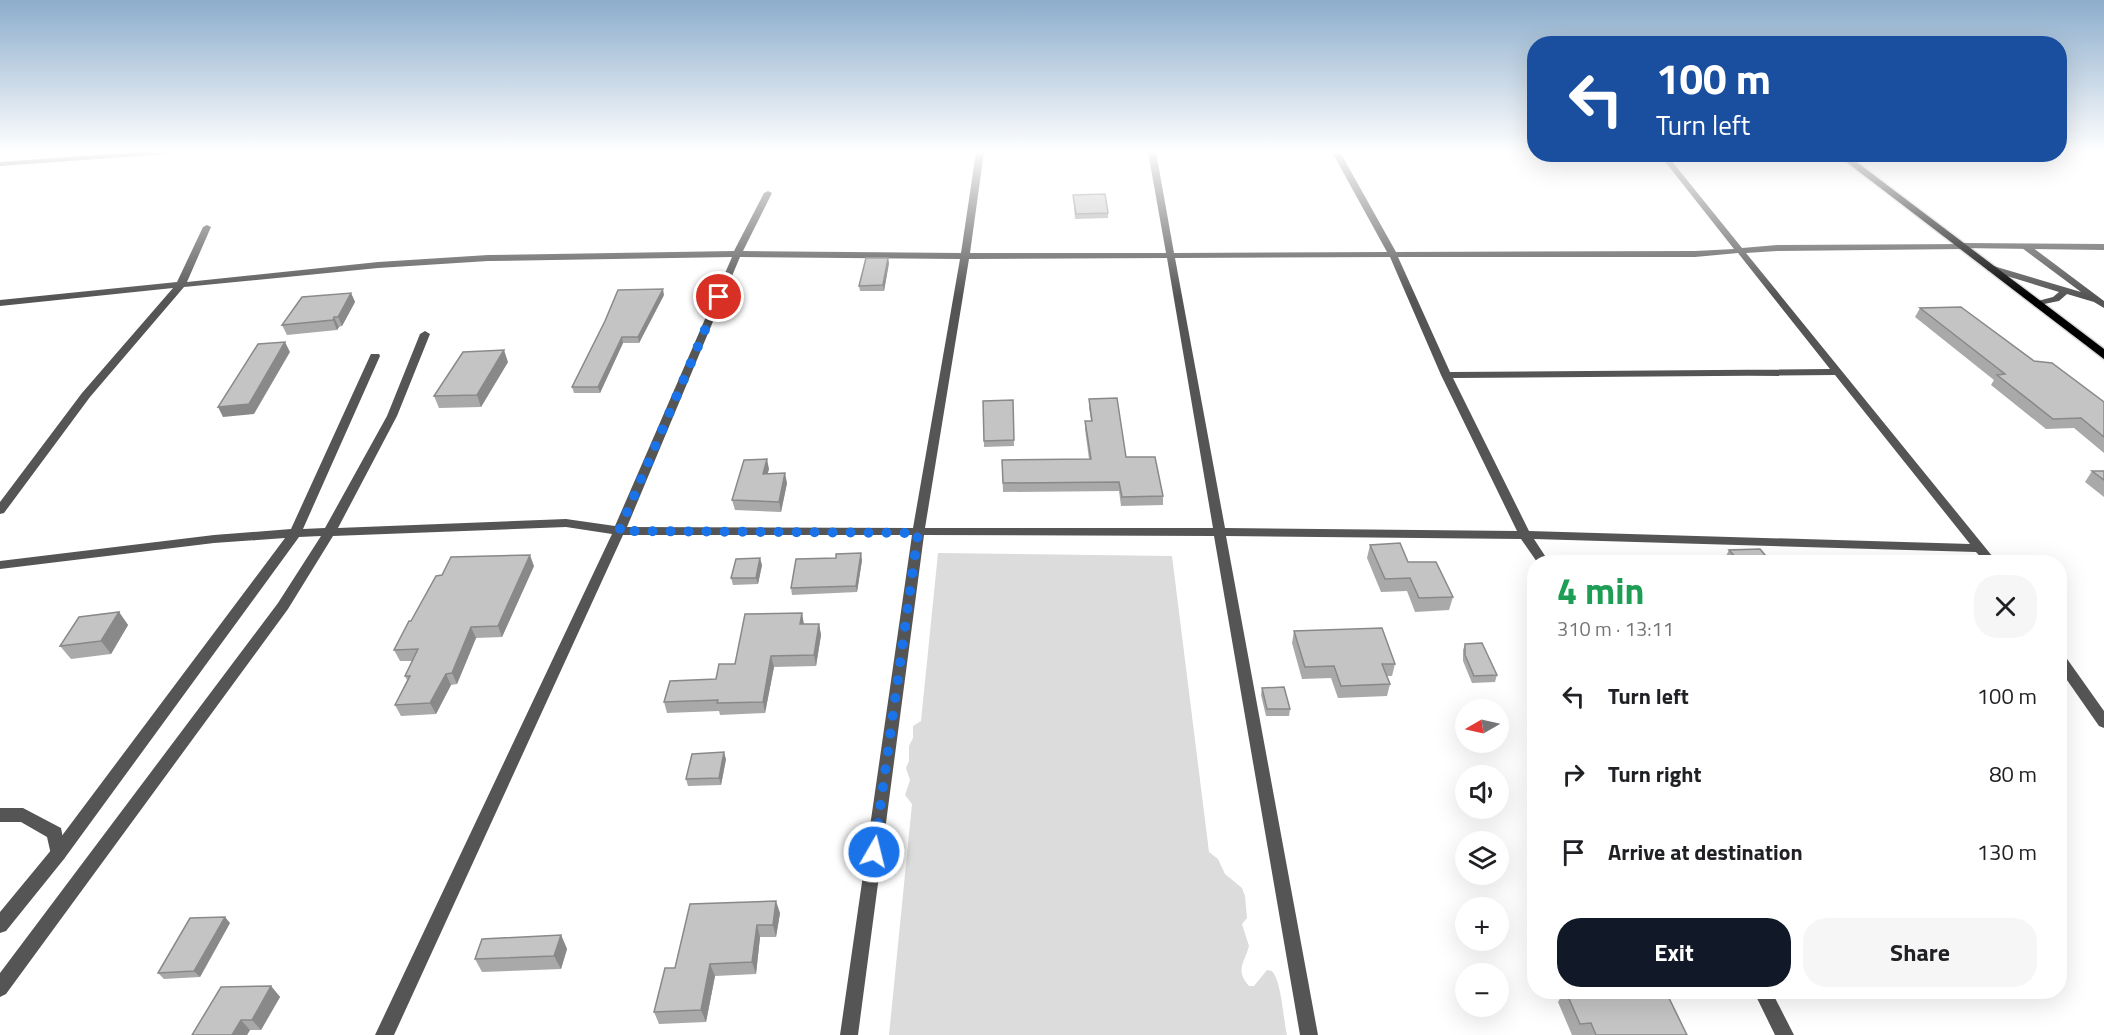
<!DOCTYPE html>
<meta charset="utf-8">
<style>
body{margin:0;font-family:"Titillium Web",sans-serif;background:#f6f6f6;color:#202124;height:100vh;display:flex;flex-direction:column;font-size:22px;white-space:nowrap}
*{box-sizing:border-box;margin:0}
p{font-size:20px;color:#757577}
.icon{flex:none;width:33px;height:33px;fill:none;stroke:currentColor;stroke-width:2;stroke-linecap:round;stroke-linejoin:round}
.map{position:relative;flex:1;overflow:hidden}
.side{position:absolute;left:1527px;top:555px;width:540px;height:444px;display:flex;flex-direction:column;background:#fff;border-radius:24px;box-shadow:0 6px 24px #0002}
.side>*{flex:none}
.guide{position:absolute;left:1527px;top:36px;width:540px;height:126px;border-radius:24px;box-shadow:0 6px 24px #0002;background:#1a4fa0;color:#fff;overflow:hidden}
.needle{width:39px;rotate:261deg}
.tools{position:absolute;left:1455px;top:699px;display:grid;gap:12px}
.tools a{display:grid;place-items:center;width:54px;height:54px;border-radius:50%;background:#fff;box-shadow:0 6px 24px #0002;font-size:30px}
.pin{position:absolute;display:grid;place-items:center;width:51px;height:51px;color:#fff;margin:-26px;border:3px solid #fff;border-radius:50%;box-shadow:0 2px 6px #0007}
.me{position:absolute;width:66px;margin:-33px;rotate:8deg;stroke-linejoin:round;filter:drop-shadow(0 0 4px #0008)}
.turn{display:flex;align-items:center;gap:21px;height:126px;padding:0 30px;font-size:27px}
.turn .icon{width:78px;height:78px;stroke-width:2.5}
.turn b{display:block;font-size:42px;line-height:51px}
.round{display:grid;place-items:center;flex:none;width:63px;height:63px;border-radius:24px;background:#f6f6f6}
.summary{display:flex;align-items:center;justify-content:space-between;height:102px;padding:0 30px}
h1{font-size:36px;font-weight:700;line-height:45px;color:#1e9e55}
.action{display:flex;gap:12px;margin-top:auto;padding:12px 30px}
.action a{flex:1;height:69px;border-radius:24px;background:#111827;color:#fff;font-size:24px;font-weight:700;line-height:69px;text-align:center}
.action a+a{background:#f6f6f6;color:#202124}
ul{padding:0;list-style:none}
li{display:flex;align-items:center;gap:18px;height:78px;padding:0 30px}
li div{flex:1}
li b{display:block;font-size:22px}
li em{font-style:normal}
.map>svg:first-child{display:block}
.green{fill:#dcdcdc}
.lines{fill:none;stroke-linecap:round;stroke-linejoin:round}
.primary-casing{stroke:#dbdbdb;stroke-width:3}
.service{fill:#555;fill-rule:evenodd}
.minor{fill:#555;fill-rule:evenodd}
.tertiary{fill:#555;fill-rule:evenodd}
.primary{fill:#000;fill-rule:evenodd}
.wall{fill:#a9a9a9}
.shaded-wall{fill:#898989}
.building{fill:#c4c4c4;stroke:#898989;stroke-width:1.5}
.route{stroke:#1a73e8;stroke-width:10;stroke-dasharray:0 18}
</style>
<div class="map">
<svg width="2104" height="1035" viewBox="0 0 2104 1035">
<rect width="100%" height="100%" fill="#fff"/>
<path class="green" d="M938,553L1172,556L1209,852L1218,859L1225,874L1242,888L1245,896L1247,918L1242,924L1249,946C1244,964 1235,970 1249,986H1254L1267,970L1272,971C1282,983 1283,1018 1287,1035H889L912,804L905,795L910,780L906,768L909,761V746L913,738V726L921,721Z"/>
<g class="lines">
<g class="primary-casing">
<path id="primary" d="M1836,154H1846L2104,349V359Z"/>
</g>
<g class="service">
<path d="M2022,244H2028L2104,301V308L2094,302L2067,294L2059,301L2034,306V302L2053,297L2059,292L1987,270V266L1990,265L2081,292L2022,248Z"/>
<path d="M0,808H23L61,828L66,854L64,859L58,861L52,859L47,837L21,822H0Z"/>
</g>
<g class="minor">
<path d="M134,152H171L167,154L0,166V162Z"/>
<path d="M976,152H984L970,253H1166L1148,152H1156L1174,253L1387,252L1332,152H1340L1396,252L1695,251L1734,249L1659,154H1666L1742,248L1777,245L1965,244L1966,246L1962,249L1777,251L1746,253L1997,562H1985L1976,552L1534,539L1549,562H1537L1521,539L1226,536L1318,1035H1300L1214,536L924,535L858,1035H840L912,535H623L394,1035H375L612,534L566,527L333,536L288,609L6,994L0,997V973L278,603L321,536L299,537L64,859L6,931L0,933V912L52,849L285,538L214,543L0,569V561L214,535L291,529L370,356L371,354H379L380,356L303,529L325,528L387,416L420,334L425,331L430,334L397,416L338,528L566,519L615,526L732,257L488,261L378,268L184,287L90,397L4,513L0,514V502L82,393L173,288L0,306V300L177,282L203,227L207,225L211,227L187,282L378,262L488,255L734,251L764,193L768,191L772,193L743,251L961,253ZM1738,253L1830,369L1450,372L1398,257H1695ZM740,257L960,259L913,528L627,527ZM1390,257L1441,375L1517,531L1225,528L1175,258ZM1167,258L1213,528H925L969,259ZM1835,375L1970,544L1529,531L1453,378Z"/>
<path d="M2060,655L2065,656L2104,711V728L2099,726L2060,670Z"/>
<path d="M1754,992H1772L1794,1035H1775Z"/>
</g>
<path class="tertiary" d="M1962,243L2104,244V250L1959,248L1958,246Z"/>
<use href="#primary" class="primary"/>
</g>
<g class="wall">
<path d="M1073,195L1108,213V218L1075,219Z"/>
<path d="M889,263L884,291H860L859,286Z"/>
<path d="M351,293L355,302L342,326L339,327L337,330L287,335L282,325Z"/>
<path d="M664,295L639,343H623L600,393H574L572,387Z"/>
<path d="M1920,308L2034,361L2104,402V453L2074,428L2046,429L1991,385L1994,380L1915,317Z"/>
<path d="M508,362L481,407L439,408L434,396Z"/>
<path d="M1089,399L1126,457L1163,496V505L1121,506L1119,491L1003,492L1002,460L1089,459L1085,429V421H1091L1089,407Z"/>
<path d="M1013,400L1014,446L984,447L983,401Z"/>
<path d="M769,469L767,474L787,483L781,512L735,510L732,500Z"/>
<path d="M2092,471H2104V497L2085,482Z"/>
<path d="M1370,545L1408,562L1453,597L1449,610L1415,612L1407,591L1381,592L1367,558Z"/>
<path d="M1729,550L1771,562H1723Z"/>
<path d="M862,560L857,592L792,595L791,588Z"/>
<path d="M762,565L758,584L733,585L731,578Z"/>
<path d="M534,566L502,637L476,638L457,684L451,685L436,714L401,716L395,705L407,680L405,676L412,661H400L394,650L411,621Z"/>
<path d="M119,612L128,625L111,654L71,659L60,646Z"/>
<path d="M804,624H819L821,635L816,666L774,667L765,713L720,715L719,711L667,713L664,702L716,679Z"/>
<path d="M1294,631L1395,664L1392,676H1387L1390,684L1387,696L1338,698L1331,678L1302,679L1292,643Z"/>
<path d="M1465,644L1497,675L1495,682L1472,683L1463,661V650Z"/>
<path d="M1262,688L1290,709L1289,716H1266L1261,695Z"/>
<path d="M726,759L721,785L688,786L686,779Z"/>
<path d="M780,913L776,937H760L756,974L715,976L706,1022L659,1024L654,1012L675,968Z"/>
<path d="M230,923L200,977L164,979L158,973Z"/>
<path d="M561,935L567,949L561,969L482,972L475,959Z"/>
<path d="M271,986L280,997L261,1030H250L247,1035H192Z"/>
<path d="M1564,992H1666L1687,1035H1572L1558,1002Z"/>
</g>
<g class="shaded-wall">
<path d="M888,258L889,263L884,291L883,285Z"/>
<path d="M663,289L664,295L639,343L638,337Z"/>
<path d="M351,293L355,302L342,326L338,317Z"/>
<path d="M334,317L339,327L337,330L333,320Z"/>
<path d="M622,337L623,343L600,393L598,387Z"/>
<path d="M285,342L290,352L254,414L223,417L218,407Z"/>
<path d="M504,350L508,362L481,407L477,395Z"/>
<path d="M767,459L769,469L765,484L763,474Z"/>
<path d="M785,473L787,483L781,512L779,502Z"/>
<path d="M861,553L862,560L857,592L856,586Z"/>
<path d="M530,555L534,566L502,637L498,626Z"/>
<path d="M760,558L762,565L758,584L756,578Z"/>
<path d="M119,612L128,625L111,654L101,641Z"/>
<path d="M802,613L804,624L802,635L800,624Z"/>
<path d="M819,624L821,635L816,666L814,655Z"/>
<path d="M471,627L476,638L457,684L452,673Z"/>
<path d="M771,656L774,667L765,713L763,702Z"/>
<path d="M446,674L451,685L436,714L430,703Z"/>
<path d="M724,752L726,759L721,785L719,778Z"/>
<path d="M776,901L780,913L776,937L773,925Z"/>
<path d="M225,917L230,923L200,977L194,971Z"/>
<path d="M757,925L760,937L756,974L752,962Z"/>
<path d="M561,935L567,949L561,969L554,956Z"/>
<path d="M710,964L715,976L706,1022L701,1010Z"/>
<path d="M271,986L280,997L261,1030L252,1020Z"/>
<path d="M241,1020L250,1030L247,1035H232Z"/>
</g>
<g class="building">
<path d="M1105,194L1108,213L1076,214L1073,195Z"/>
<path d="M866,258H888L883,285L859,286Z"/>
<path d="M663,289L638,337H622L598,387H572L605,321L618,290Z"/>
<path d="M351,293L338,317H334L333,320L282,325L302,297Z"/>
<path d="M1961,307L2034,361L2052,363L2104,402V437L2081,418L2053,419L1997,375L2005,374L1920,308Z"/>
<path d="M285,342L249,404L218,407L258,344Z"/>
<path d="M504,350L477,395L434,396L463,352Z"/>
<path d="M1117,398L1126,457H1155L1163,496L1122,497L1119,482L1003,483L1002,460L1091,459L1085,421H1092L1089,399Z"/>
<path d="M1013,400L1014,440L984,441L983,401Z"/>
<path d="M767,459L763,474L785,473L779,502L732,500L744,460Z"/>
<path d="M2092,471H2104V480Z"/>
<path d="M1400,543L1408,562H1436L1453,597L1419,598L1410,578L1385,579L1370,545Z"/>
<path d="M1760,549L1771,562H1740L1729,550Z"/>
<path d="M861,553L856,586L791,588L796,559L836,558V554Z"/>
<path d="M530,555L498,626L471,627L452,673L446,674L430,703L395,705L410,676H405L418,649L394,650L409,621H411L436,576L442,575L451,557Z"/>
<path d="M760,558L756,578H731L736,559Z"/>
<path d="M119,612L101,641L60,646L79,617Z"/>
<path d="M802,613L800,624H819L814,655L771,656L763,702L717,703L718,700L664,702L670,681L716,679L719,664H735L745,614Z"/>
<path d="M1382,628L1395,664H1382L1390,684L1341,686L1334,666L1305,667L1294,631Z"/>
<path d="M1482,643L1497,675L1474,676L1465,655V644Z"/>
<path d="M1284,687L1290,709H1267L1262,688Z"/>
<path d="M724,752L719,778L686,779L692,754Z"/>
<path d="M776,901L773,925H757L752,962L710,964L701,1010L654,1012L665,968H675L690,904Z"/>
<path d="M225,917L194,971L158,973L190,918Z"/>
<path d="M561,935L554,956L475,959L482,939Z"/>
<path d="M271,986L252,1020H241L232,1035H192L221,987Z"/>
<path d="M1566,992H1666L1687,1035H1596L1591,1023L1580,1024Z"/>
</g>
<linearGradient id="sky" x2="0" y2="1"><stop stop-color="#8cadcc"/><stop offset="0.51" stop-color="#fff"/><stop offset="1" stop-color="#fff" stop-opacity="0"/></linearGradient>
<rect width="2104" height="297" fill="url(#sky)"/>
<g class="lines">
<path class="route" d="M719,297L619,531L918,533L874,852"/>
</g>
</svg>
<div class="tools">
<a><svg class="needle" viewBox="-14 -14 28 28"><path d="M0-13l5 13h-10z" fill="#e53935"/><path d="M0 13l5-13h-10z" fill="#757577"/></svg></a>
<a><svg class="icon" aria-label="sound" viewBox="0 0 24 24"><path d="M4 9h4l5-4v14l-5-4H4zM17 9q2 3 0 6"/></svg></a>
<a><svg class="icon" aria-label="layers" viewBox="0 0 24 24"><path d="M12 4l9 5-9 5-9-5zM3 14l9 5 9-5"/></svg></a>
<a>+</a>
<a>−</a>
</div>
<div class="pin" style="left:719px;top:297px;background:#d93025"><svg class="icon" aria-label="arrive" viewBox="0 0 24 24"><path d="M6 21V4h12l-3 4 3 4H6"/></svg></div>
<svg class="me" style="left:874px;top:852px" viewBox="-20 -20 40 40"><circle r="17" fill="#1a73e8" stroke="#fff" stroke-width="3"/><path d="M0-11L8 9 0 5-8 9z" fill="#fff"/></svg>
<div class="guide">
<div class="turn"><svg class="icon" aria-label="left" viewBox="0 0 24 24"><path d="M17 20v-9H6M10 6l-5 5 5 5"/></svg><div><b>100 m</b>Turn left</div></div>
</div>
<section class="side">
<div class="summary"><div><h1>4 min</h1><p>310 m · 13:11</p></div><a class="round"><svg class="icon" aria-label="close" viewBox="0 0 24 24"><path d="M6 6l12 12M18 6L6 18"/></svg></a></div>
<ul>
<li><svg class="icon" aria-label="left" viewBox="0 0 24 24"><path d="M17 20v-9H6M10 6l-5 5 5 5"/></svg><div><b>Turn left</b></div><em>100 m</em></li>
<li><svg class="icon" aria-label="right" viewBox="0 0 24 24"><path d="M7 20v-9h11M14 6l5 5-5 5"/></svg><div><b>Turn right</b></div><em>80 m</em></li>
<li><svg class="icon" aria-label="arrive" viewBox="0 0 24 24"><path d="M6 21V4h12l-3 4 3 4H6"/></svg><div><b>Arrive at destination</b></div><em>130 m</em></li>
</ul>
<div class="action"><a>Exit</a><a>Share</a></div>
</section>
</div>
